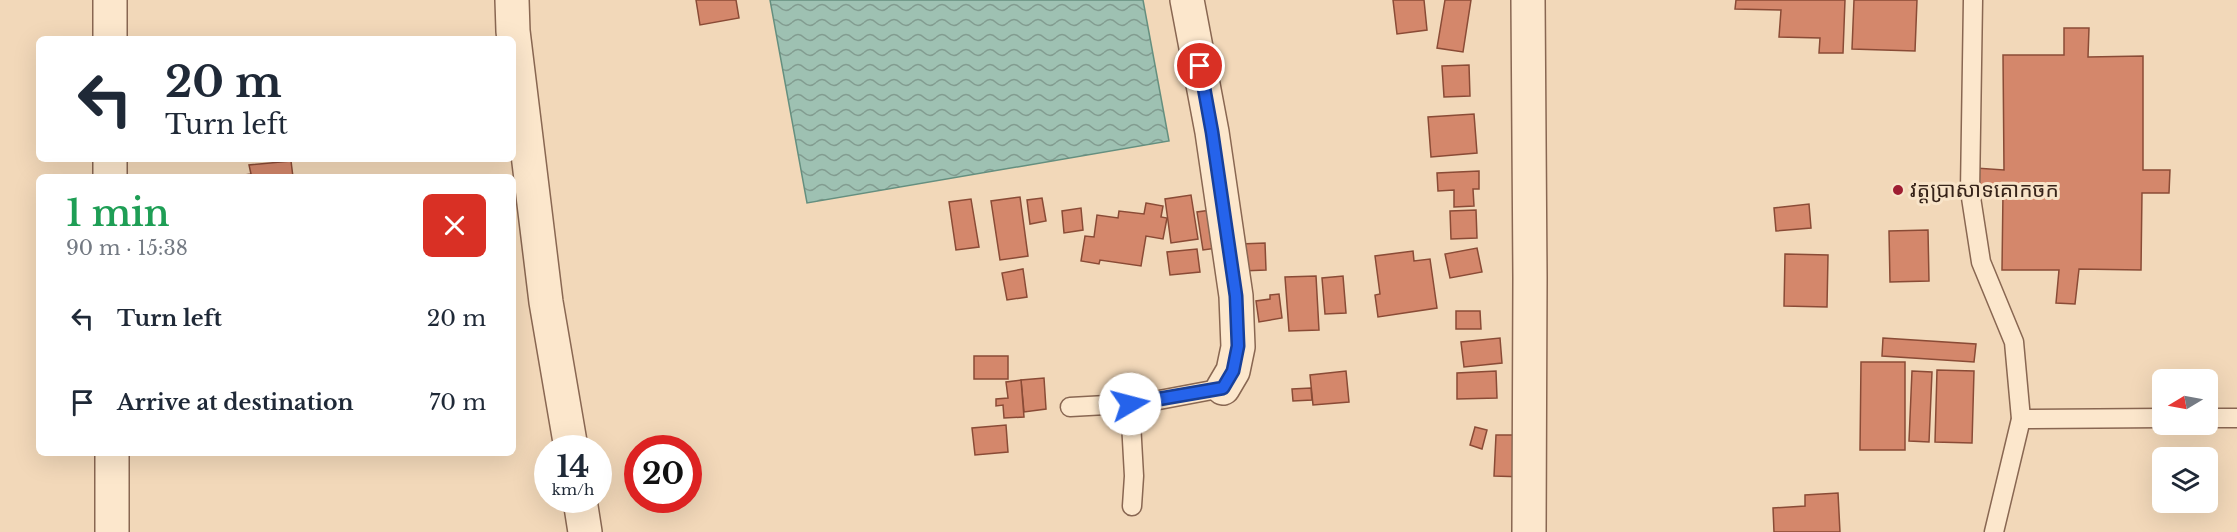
<!DOCTYPE html>
<meta charset="utf-8">
<style>
body{margin:0;font-family:"Libre Baskerville","Noto Sans Khmer",serif;background:#f2f2f3;color:#1f2937;height:100vh;display:flex;flex-direction:column;font-size:22px;white-space:nowrap}
*{box-sizing:border-box;margin:0}
p{font-size:20px;color:#747a83}
.icon{flex:none;width:33px;height:33px;fill:none;stroke:currentColor;stroke-width:2;stroke-linecap:round;stroke-linejoin:round}
.map{position:relative;flex:1;overflow:hidden}
.drawer{position:absolute;left:36px;top:174px;width:480px;height:282px;display:flex;flex-direction:column;background:#fff;border-radius:9px;box-shadow:0 6px 24px #0002}
.drawer>*{flex:none}
.guide{position:absolute;left:36px;top:36px;width:480px;height:126px;border-radius:9px;box-shadow:0 6px 24px #0002;background:#fff;color:#1f2937;overflow:hidden}
.needle{width:39px;rotate:260deg}
.buttons{position:absolute;left:2152px;top:369px;display:grid;gap:12px}
.buttons a{display:grid;place-items:center;width:66px;height:66px;border-radius:9px;background:#fff;box-shadow:0 6px 24px #0002;font-size:30px}
.speed{position:absolute;left:534px;top:435px;display:flex;gap:12px;font-size:30px;font-weight:700;text-align:center}
.speed>*{display:grid;place-content:center;width:78px;height:78px;border-radius:50%;background:#fff;box-shadow:0 6px 24px #0002;line-height:1}
.speed small{font-size:15px;font-weight:400}
.speed .limit{border:9px solid #d22;background:#fff;color:#111}
.pin{position:absolute;display:grid;place-items:center;width:51px;height:51px;color:#fff;margin:-26px;border:3px solid #fff;border-radius:50%;box-shadow:0 2px 6px #0007}
.me{position:absolute;width:66px;margin:-33px;rotate:82deg;stroke-linejoin:round;filter:drop-shadow(0 0 4px #0008)}
.turn{display:flex;align-items:center;gap:21px;height:126px;padding:0 30px;font-size:27px}
.turn .icon{width:78px;height:78px;stroke-width:2.5}
.turn b{display:block;font-size:42px;line-height:51px}
.round{display:grid;place-items:center;flex:none;width:63px;height:63px;border-radius:9px;background:#f2f2f3}
.head{display:flex;align-items:center;justify-content:space-between;height:102px;padding:0 30px}
h1{font-size:36px;font-weight:600;line-height:45px;color:#1e9e55}
ul{padding:0;list-style:none}
li{display:flex;align-items:center;gap:18px;height:84px;padding:0 30px}
li div{flex:1}
li b{display:block;font-size:22px}
li em{font-style:normal}
.map>svg:first-child{display:block}
.water{fill:url(#water-waves);stroke:#658f7f;stroke-width:1.5}
.building{fill:#d4876b;stroke:#8a4b36;stroke-width:1.5}
.lines{fill:none;stroke-linecap:round;stroke-linejoin:round}
.service-casing{stroke:#896752;stroke-width:21}
.minor-casing{stroke:#896752;stroke-width:36}
.service{stroke:#fce7cc;stroke-width:18}
.minor{stroke:#fce7cc;stroke-width:33}
.route-casing{stroke:#184099;stroke-width:15}
.route{stroke:#2563eb;stroke-width:10}
.poi-dot{fill:#9e1d31;stroke:#f8e4c9;stroke-width:2}
.labels{text-anchor:middle;dominant-baseline:central;stroke-width:6;stroke-linejoin:round;paint-order:stroke}
.poi-label{font-size:21px;fill:#362319;stroke:#f8e4c9;text-anchor:start}
</style>
<div class="map">
<svg width="2237" height="532" viewBox="0 0 2237 532">
<defs>
<pattern id="water-waves" width="16" height="10" patternUnits="userSpaceOnUse" patternTransform="scale(1.5)"><rect width="16" height="10" fill="#9ec1b2"/><path d="M0 5q4-4 8 0t8 0" fill="none" stroke="#829c90"/></pattern>
</defs>
<rect width="100%" height="100%" fill="#f2d8b9"/>
<path class="water" d="M770,0H1143L1169,141L807,203Z"/>
<g class="building">
<path d="M696,0H736L739,18L700,25Z"/>
<path d="M1393,0H1424L1427,30L1397,34Z"/>
<path d="M1445,0H1471L1463,52L1437,48Z"/>
<path d="M1736,0H1845L1843,53H1819L1820,38L1779,37L1781,10L1735,9Z"/>
<path d="M1854,0H1917L1915,51L1852,49Z"/>
<path d="M2064,28H2089L2088,57L2143,56V170H2170L2169,193H2142L2141,270L2079,269L2075,304L2056,303L2059,270H2002L2003,192H1976V168L2004,170L2003,55H2064Z"/>
<path d="M1469,65L1470,96L1444,97L1442,66Z"/>
<path d="M1474,114L1477,153L1431,157L1428,117Z"/>
<path d="M291,161L293,177H231L251,174L249,165Z"/>
<path d="M1479,171V189H1473L1474,206L1454,207V190L1438,191L1437,173Z"/>
<path d="M1191,195L1198,239L1171,243L1165,199Z"/>
<path d="M1020,197L1028,256L1000,260L991,201Z"/>
<path d="M1042,198L1046,221L1030,224L1027,200Z"/>
<path d="M971,199L979,247L956,250L949,202Z"/>
<path d="M1146,203L1163,206L1161,217L1167,218L1163,239L1146,236L1141,266L1100,260L1099,264L1081,261L1085,236L1094,237L1097,215L1118,218L1119,211L1144,214Z"/>
<path d="M1809,204L1811,228L1776,231L1774,208Z"/>
<path d="M1081,208L1083,230L1064,233L1062,211Z"/>
<path d="M1218,209L1224,247L1203,250L1197,212Z"/>
<path d="M1476,210L1477,238L1451,239L1450,211Z"/>
<path d="M1928,230L1929,281L1890,282L1889,231Z"/>
<path d="M1265,243L1266,270L1241,271L1240,244Z"/>
<path d="M1477,248L1482,272L1450,278L1445,254Z"/>
<path d="M1197,249L1200,272L1170,275L1167,252Z"/>
<path d="M1413,251L1414,261L1430,259L1437,308L1378,317L1375,295L1380,294L1375,256Z"/>
<path d="M1785,254L1828,255L1827,307L1784,306Z"/>
<path d="M1023,269L1027,297L1007,300L1002,273Z"/>
<path d="M1316,276L1319,330L1289,331L1285,277Z"/>
<path d="M1343,276L1346,313L1325,314L1322,278Z"/>
<path d="M1279,294L1282,318L1259,322L1256,301L1270,299V295Z"/>
<path d="M1456,311H1480L1481,329H1456Z"/>
<path d="M1500,338L1502,363L1464,367L1461,342Z"/>
<path d="M1883,338L1976,344L1974,362L1882,356Z"/>
<rect x="974" y="356" width="34" height="23"/>
<path d="M1861,362H1905V450H1860Z"/>
<path d="M1937,370L1974,371L1972,443L1935,442Z"/>
<path d="M1346,371L1349,402L1313,405L1310,375Z"/>
<path d="M1496,371L1497,398L1457,399V373Z"/>
<path d="M1912,371L1932,372L1929,442L1909,441Z"/>
<path d="M1044,378L1046,409L1024,412L1021,380Z"/>
<path d="M1021,380L1024,417L1004,418L1003,405L996,406V399L1008,398L1006,382Z"/>
<path d="M1311,388L1312,400L1293,401L1292,389Z"/>
<path d="M1006,425L1008,452L975,455L972,428Z"/>
<path d="M1475,427L1487,430L1482,449L1470,445Z"/>
<path d="M1496,435H1525V477L1494,476Z"/>
<path d="M1838,493L1840,532H1774L1773,508L1805,506V495Z"/>
</g>
<g class="lines">
<g class="service-casing">
<g id="service">
<path d="M1973,0L1970,191L1981,262L2014,342L2021,419L1994,532"/>
<path d="M1130,404L1134,476L1132,506"/>
<path d="M1070,407L1143,403L1223,388"/>
<path d="M2208,418H2237"/>
<path d="M2021,419L2163,418"/>
</g>
</g>
<g class="minor-casing">
<g id="minor">
<path d="M512,0L513,31L546,302L571,448"/>
<path d="M1187,0L1212,132L1236,296L1238,347L1233,371L1223,388"/>
<path d="M1528,0L1530,278L1529,532"/>
<path d="M110,39V0"/>
<path d="M110,177V159"/>
<path d="M112,453V532"/>
<path d="M580,500L585,532"/>
</g>
</g>
<use href="#service" class="service"/>
<use href="#minor" class="minor"/>
</g>
<g class="lines">
<g class="route-casing">
<path id="route" d="M1130,404L1223,388L1233,371L1238,346L1236,296L1212,132L1200,66"/>
</g>
<use href="#route" class="route"/>
</g>
<circle class="poi-dot" cx="1898" cy="190" r="6"/>
<g class="labels">
<g class="poi-label">
<text x="1910" y="190">វត្តប្រាសាទគោកចក</text>
</g>
</g>
</svg>
<div class="buttons">
<a><svg class="needle" viewBox="-14 -14 28 28"><path d="M0-13l5 13h-10z" fill="#e53935"/><path d="M0 13l5-13h-10z" fill="#747a83"/></svg></a>
<a><svg class="icon" aria-label="layers" viewBox="0 0 24 24"><path d="M12 4l9 5-9 5-9-5zM3 14l9 5 9-5"/></svg></a>
</div>
<div class="speed"><div>14<small>km/h</small></div><div class="limit">20</div></div>
<div class="pin" style="left:1200px;top:66px;background:#d93025"><svg class="icon" aria-label="arrive" viewBox="0 0 24 24"><path d="M6 21V4h12l-3 4 3 4H6"/></svg></div>
<svg class="me" style="left:1130px;top:404px" viewBox="-20 -20 40 40"><circle r="19" fill="#fff"/><path d="M0-13L10 11 0 6-10 11z" fill="#2563eb"/></svg>
<div class="guide">
<div class="turn"><svg class="icon" aria-label="left" viewBox="0 0 24 24"><path d="M17 20v-9H6M10 6l-5 5 5 5"/></svg><div><b>20 m</b>Turn left</div></div>
</div>
<section class="drawer">
<div class="head"><div><h1>1 min</h1><p>90 m · 15:38</p></div><a class="round" style="background:#d93025;color:#fff"><svg class="icon" aria-label="close" viewBox="0 0 24 24"><path d="M6 6l12 12M18 6L6 18"/></svg></a></div>
<ul>
<li><svg class="icon" aria-label="left" viewBox="0 0 24 24"><path d="M17 20v-9H6M10 6l-5 5 5 5"/></svg><div><b>Turn left</b></div><em>20 m</em></li>
<li><svg class="icon" aria-label="arrive" viewBox="0 0 24 24"><path d="M6 21V4h12l-3 4 3 4H6"/></svg><div><b>Arrive at destination</b></div><em>70 m</em></li>
</ul>
</section>
</div>
